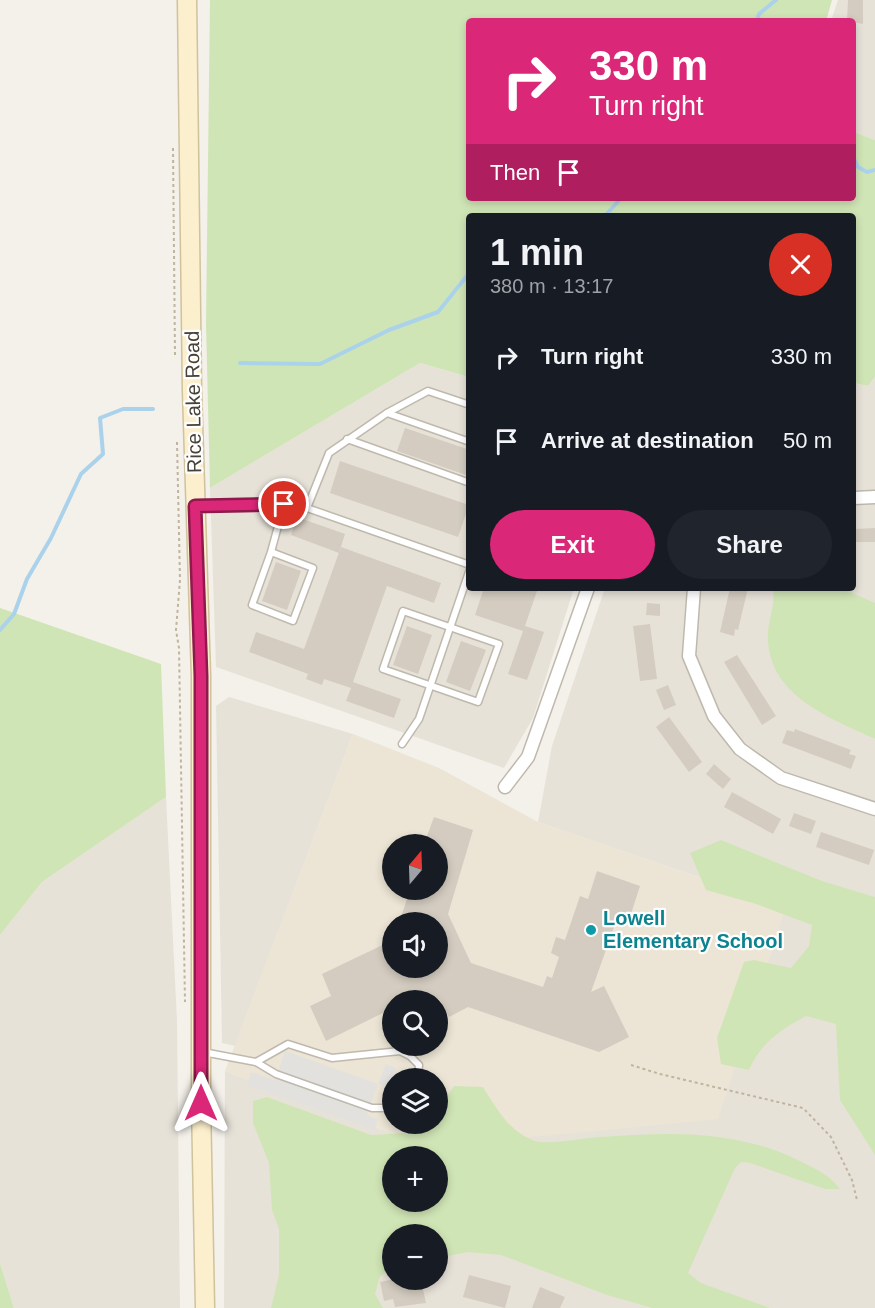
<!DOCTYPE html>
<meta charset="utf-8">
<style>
body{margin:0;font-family:Arial,sans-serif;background:#20242c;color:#f1f3f6;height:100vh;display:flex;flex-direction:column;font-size:22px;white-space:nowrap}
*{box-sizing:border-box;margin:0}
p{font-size:20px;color:#9ea1a6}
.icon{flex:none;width:33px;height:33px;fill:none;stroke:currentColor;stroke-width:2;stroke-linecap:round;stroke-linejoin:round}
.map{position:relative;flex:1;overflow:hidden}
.sheet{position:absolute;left:466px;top:213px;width:390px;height:378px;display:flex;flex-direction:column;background:#171b24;border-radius:6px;box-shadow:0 3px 9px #0003}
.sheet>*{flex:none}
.banner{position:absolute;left:466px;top:18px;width:390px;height:183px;border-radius:6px;box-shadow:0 3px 9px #0003;background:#db2777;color:#fff;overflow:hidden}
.needle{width:39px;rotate:19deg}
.controls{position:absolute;left:382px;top:834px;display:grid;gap:12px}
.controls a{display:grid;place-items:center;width:66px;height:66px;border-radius:50%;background:#171b24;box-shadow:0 3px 9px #0003;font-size:30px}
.pin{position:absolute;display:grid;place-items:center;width:51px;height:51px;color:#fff;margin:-26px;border:3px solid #fff;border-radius:50%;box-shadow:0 2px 6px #0007}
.me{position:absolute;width:66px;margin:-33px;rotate:0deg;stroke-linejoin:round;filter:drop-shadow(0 0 4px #0008)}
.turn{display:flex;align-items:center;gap:21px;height:126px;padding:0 24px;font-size:27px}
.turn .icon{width:78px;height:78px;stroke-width:2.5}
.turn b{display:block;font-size:42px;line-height:51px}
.then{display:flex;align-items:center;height:57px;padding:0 24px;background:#0003;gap:12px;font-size:22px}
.round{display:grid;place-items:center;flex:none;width:63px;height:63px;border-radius:32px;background:#20242c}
.overview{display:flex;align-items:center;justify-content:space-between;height:102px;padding:0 24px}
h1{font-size:36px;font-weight:800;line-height:45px}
.primary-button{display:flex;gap:12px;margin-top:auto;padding:12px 24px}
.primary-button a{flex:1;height:69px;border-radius:36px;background:#db2777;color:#fff;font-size:24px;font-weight:800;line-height:69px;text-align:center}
.primary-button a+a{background:#20242c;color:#f1f3f6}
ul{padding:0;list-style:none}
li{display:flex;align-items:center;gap:18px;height:84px;padding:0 24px}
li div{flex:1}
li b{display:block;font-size:22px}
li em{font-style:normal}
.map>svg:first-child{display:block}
.residential{fill:#e7e2d8;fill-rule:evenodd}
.education{fill:#ece5d5;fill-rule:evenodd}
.green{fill:#d0e5b6;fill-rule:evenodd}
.parking{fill:#e2e1de}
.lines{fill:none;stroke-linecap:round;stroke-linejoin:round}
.stream{stroke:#abd2eb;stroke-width:4}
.building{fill:#d4ccc0}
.lane-casing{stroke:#bfb8ad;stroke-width:9}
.street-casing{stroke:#bfb8ad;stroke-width:15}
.secondary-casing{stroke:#d0c29c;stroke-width:21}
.path{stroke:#bfb49f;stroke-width:2;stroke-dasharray:3 3;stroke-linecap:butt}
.lane{stroke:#fff;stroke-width:6}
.street{stroke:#fff;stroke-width:12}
.secondary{stroke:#fbefcd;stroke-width:18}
.route-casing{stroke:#8e194d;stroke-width:15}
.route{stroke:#db2777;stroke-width:10}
.culture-dot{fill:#0f9aa8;stroke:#fff;stroke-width:2}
.labels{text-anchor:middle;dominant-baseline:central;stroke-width:4.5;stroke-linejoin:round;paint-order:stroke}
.street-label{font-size:20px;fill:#474138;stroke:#fff}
.culture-label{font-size:20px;font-weight:bold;fill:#0d838f;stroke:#fff;text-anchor:start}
</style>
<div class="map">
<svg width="875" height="1308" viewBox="0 0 875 1308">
<rect width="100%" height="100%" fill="#f4f0ea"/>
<g class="residential">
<path d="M838,0H875V140L854,132V21H831Z"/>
<path d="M420,363L469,377L470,588H574L533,718L504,768L216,667L210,488Z"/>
<path d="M875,377V1308H224L225,1071L429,1147L786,907L538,822L552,746L605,588H854V383L868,386ZM393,1156H438V1202H393ZM393,1234H438V1280H393Z"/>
<path d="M229,697L353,734L235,1046L222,1043L216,706Z"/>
<path d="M166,797L177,1021L180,1308H14L0,1263V935L42,882Z"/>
</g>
<path class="education" d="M353,734L439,768L538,822L786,907L718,1119L429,1147L225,1071ZM393,844H438V890H393ZM393,922H438V968H393ZM393,1000H438V1046H393ZM393,1078H438V1124H393Z"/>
<g class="green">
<path d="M210,0H832L826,21H470V198H854V132L875,140V377L868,386L854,383V216H470L469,377L420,363L210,488L206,324Z"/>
<path d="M773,588H841L875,603V739C833,719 772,698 768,642C766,624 776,607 773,588Z"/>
<path d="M0,608L161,664L166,797L42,882L0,935Z"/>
<path d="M721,840L822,881L875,897V1155L840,1100L836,1024L806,1016C782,1029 760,1043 749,1070L721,1064L717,1038L744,962L754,960L791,968L809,946L812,925L756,904L706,890L690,853Z"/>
<path d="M454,1086L483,1087C497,1109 509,1132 535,1141C548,1145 584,1138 599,1137C668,1132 736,1129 800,1161C816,1169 829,1174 840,1189H825L750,1163L741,1162L735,1168L688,1273L701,1283L770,1308H652L607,1295L501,1255L468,1252L438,1258V1234H393V1269L380,1276L375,1294L383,1308H271L279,1275V1229L272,1210L269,1163L253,1123V1101L267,1097L371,1135L422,1132L428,1124H438V1110ZM438,1156V1202H393V1156Z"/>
<path d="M0,1263L14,1308H0Z"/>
</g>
<path class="parking" d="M285,1051L378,1084L386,1064L396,1068L389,1088L378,1084L367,1115L378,1119L374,1130L247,1085L251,1072L275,1080Z"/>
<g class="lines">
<g class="stream">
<path d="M757,21L759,14L776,0"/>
<path d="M854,159L858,167L867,172L875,170"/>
<path d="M605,216L621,198"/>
<path d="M240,363L320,364L389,330L438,312L470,272"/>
<path d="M0,630L14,614L27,579L51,538L81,474L103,454L100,418L123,409H153"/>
</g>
</g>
<g class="building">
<path d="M848,0H863V24L847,21Z"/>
<path d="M405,428L470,450L466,475L397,451Z"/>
<path d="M340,461L469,505L458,537L330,493Z"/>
<path d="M297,517L345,534L339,553L291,535Z"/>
<path d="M875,528V542H854V529Z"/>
<path d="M341,547L441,583L434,603L387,586L372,628L353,682L401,699L394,718L346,701L351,688L324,679L322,685L306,679L308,674L249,652L256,632L304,649Z"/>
<path d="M276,562L301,571L287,610L262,601Z"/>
<path d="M484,588H538L525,626L544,632L527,680L508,674L523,631L475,615Z"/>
<path d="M730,588H748L738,630L735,629L734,636L720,632Z"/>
<path d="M647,603L660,604V616L646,615Z"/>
<path d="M650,624L657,679L640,681L633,626Z"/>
<path d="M407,626L432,635L418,674L393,665Z"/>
<path d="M461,641L486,650L470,691L446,682Z"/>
<path d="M737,655L776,716L762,725L724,662Z"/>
<path d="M668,685L676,705L664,710L656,690Z"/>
<path d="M669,717L702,762L689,772L656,727Z"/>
<path d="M795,729L851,750L849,754L856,756L851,769L782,743L787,730L794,732Z"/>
<path d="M714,764L731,779L723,789L706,774Z"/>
<path d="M732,792L781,819L773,834L724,807Z"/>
<path d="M794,813L816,821L811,834L789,826Z"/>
<path d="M434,817L473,830L448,914L471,963L543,987L547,976L552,978L559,957L551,953L556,937L565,940L580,896L588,899L597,871L640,886L629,920L618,916L591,992L604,986L629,1037L599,1052L468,1007L449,1017L439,999L421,1000L420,994L407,1000H393V1008L326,1041L310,1006L331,996L322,974L393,940V968H438V922L400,920L410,890H438V844H424Z"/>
<path d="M821,832L874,850L869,865L816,847Z"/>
<path d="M469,1275L511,1286L505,1308L463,1297Z"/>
<path d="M390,1280H421L426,1303L395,1307L393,1299L384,1301L380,1282Z"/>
<path d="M540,1287L565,1297L560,1308H532Z"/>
</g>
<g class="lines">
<g class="lane-casing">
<g id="lane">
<path d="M387,413L470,442"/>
<path d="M347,439L470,483"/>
<path d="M199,506L284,504L307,508L470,565"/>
<path d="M307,508L329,453L387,413L428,391L470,405"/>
<path d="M271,552L252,605L293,621L313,568L271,552L284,504"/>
<path d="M403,611L499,644L478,702L383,669Z"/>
<path d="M402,744L419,719L470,569"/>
<path d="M203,1052L256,1062L276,1074L372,1108H393"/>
<path d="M256,1062L288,1044L332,1058L400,1051L410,1056L419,1065L418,1078"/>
</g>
</g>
<g class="street-casing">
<g id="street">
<path d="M854,498L875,497"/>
<path d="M694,588L689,656L714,716L740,749L781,778L875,809"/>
<path d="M505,787L528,757L588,588"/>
</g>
</g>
<g class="secondary-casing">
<path id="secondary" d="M187,0L192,391L201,676V1103L205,1308"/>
</g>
<g class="path">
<path d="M173,148L175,355"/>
<path d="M177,442L180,580L176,630L179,648L185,1002"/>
<path d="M631,1065L660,1074L803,1108L831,1137L852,1180L857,1200"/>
</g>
<use href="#lane" class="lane"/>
<use href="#street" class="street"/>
<use href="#secondary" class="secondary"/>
</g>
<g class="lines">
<g class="route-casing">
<path id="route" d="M201,1103V676L195,506L284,504"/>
</g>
<use href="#route" class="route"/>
</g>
<circle class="culture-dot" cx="591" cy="930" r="6"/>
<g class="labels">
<g class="street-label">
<text transform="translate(193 402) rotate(-91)">Rice Lake Road</text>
</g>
<g class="culture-label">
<text x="603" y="918">Lowell<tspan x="603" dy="23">Elementary School</tspan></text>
</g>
</g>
</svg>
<div class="controls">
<a><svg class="needle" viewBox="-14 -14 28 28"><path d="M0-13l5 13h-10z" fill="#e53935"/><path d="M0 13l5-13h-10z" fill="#9ea1a6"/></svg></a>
<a><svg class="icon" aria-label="sound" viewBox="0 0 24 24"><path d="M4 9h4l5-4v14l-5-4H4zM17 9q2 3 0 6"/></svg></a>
<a><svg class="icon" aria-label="search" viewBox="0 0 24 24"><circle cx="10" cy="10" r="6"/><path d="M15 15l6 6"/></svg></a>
<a><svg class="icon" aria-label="layers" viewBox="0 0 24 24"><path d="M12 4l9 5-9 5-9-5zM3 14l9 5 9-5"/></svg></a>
<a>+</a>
<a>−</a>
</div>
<div class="pin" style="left:284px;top:504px;background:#d93025"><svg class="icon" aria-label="arrive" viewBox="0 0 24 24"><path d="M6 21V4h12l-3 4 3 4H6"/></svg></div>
<svg class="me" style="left:201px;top:1103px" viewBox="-20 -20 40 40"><path d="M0-17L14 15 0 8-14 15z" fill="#db2777" stroke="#fff" stroke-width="4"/></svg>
<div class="banner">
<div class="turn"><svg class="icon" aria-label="right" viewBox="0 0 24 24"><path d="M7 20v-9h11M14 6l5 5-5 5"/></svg><div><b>330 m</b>Turn right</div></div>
<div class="then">Then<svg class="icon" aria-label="arrive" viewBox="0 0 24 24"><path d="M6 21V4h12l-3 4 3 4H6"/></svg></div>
</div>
<section class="sheet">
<div class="overview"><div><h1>1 min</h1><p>380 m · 13:17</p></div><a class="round" style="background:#d93025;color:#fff"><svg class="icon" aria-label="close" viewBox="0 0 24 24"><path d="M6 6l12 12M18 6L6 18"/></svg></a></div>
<ul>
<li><svg class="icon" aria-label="right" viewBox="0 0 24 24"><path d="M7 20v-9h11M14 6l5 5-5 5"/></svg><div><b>Turn right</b></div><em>330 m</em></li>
<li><svg class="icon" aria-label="arrive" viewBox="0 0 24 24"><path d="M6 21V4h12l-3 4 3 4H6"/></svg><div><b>Arrive at destination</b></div><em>50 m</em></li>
</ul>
<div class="primary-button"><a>Exit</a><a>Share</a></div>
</section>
</div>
